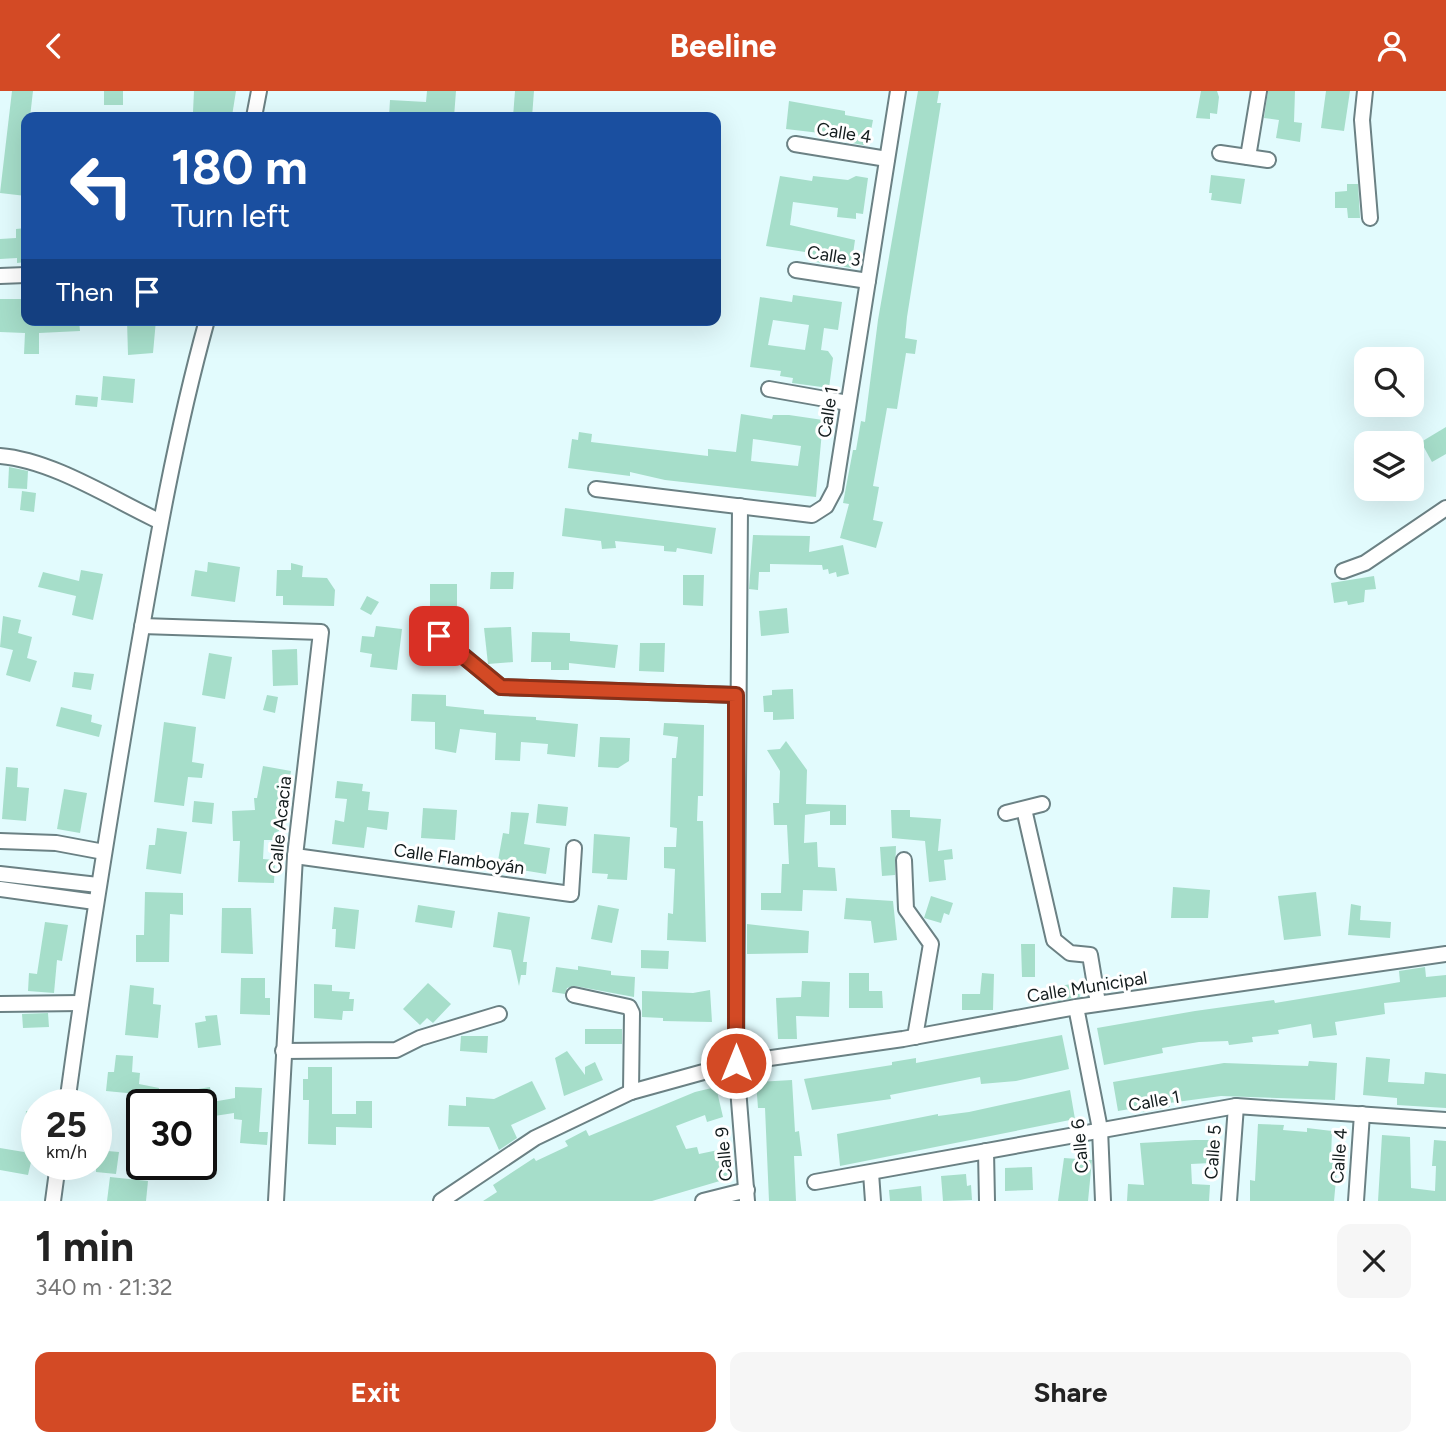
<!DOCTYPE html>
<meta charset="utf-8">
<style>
body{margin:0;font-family:Figtree,sans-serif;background:#f6f6f6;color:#222;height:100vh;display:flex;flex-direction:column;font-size:26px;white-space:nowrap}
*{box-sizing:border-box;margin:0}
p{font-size:23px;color:#767676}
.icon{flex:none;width:38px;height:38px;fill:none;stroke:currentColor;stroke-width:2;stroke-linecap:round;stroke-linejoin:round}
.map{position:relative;height:1110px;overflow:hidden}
.sheet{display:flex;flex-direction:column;background:#fff;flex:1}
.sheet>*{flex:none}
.guide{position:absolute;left:21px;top:21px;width:700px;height:214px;border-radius:14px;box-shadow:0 7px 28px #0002;background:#1a4fa0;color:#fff;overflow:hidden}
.controls{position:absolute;left:1354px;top:256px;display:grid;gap:14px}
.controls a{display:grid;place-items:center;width:70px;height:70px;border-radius:14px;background:#fff;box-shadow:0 7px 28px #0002;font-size:35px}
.speed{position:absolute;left:21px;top:998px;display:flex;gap:14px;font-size:35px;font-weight:700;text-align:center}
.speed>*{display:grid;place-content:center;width:91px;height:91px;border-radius:50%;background:#fff;box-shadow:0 7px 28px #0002;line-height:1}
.speed small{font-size:18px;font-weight:400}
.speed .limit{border:4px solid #111;border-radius:10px;background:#fff;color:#111}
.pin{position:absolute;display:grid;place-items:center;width:60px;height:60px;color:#fff;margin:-30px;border-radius:14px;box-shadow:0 4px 10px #0006}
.me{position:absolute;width:77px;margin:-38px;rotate:0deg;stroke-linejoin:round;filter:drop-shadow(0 0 5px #0008)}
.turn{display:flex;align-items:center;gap:24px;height:147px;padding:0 35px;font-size:32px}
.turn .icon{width:91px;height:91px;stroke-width:2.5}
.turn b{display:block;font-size:49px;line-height:60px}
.then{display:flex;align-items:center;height:66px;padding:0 35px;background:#0003;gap:14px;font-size:26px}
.round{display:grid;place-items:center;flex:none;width:74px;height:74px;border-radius:14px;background:#f6f6f6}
.overview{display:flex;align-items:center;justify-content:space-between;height:119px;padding:0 35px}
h1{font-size:42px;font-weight:700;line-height:52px}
.button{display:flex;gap:14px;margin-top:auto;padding:14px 35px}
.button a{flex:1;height:80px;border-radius:14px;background:#d34a25;color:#fff;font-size:28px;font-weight:700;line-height:80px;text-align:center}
.button a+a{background:#f6f6f6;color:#222}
header{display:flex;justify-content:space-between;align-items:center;height:91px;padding:0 35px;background:#d34a25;color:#fff;font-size:32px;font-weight:700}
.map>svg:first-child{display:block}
.building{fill:#a6deca;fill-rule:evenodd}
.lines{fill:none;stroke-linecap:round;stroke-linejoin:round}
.minor-casing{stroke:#6b8184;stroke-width:18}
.minor{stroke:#fff;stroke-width:14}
.route-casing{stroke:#893018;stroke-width:18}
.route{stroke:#d34a25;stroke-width:12}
.labels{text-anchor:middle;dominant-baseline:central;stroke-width:6;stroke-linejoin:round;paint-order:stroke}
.street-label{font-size:18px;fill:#131c1d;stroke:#fff}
</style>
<header><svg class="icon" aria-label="back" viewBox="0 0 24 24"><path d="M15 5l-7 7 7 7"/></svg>Beeline<svg class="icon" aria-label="person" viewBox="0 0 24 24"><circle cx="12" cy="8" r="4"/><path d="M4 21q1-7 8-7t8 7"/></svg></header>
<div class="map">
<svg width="1446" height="1110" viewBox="0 0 1446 1110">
<rect width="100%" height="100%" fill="#e2fbfd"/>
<g class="building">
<path d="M12,0H33L30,26H26V105L0,102Z"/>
<rect x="104" y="0" width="19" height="14"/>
<path d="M194,0H236L232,25L193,21Z"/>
<path d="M427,0H456L454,26H389L390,9L426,11Z"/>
<path d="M515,0H534L532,26H513Z"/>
<path d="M918,0H939L937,12H941L907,226L905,247L917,249L915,263L906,262L897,318L887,317L873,395L879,396L873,429L883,431L876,457L840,447L849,413L843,412L853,359H856L861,330L865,331L878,229Z"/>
<path d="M1201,0H1217L1219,6L1217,23L1210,22V28L1196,27Z"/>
<path d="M1268,0H1295L1294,31L1302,32L1300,51L1276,47L1279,29L1264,27Z"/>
<path d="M1326,0H1350L1344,40L1321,37Z"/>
<path d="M789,10L845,20V24L873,29L868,55L820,46V42L786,38Z"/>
<path d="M1211,84L1245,88L1241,113L1211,109L1212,102H1209Z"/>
<path d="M780,85L812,90L813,85L848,89L856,85L868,87L863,123L856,122V128L837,126L838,117L793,111L790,134L855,149L851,177L816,171L817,165L805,161L766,155Z"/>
<path d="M1347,93H1358L1360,127H1348L1347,117H1335V101L1347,100Z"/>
<path d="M26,137V171L17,172V167L0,168V148L16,147V138Z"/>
<path d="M793,204L842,211L838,239L824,237L821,259L828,260L833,267L829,297L792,292L793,287L780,285L781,280L750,276L760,206L792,211ZM773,229L809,234L805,259L768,254Z"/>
<path d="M0,208H26V229H79L80,240L39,242V263H24L25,242L0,241Z"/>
<path d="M127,229H156L153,262L128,264Z"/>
<path d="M103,285L135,288L133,312L101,309Z"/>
<path d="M76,304L98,306L97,316L75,314Z"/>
<path d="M741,323L772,328L773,324H789L823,329L816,406L665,389L630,381V385L568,377L572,348L578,349L579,341L592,343L591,351L708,365V358L736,361ZM753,348L801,355L798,375L751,370Z"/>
<path d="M1446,336V363L1432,371L1421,351Z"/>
<path d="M9,376L28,380L27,398L8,397Z"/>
<path d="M22,400L36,402L34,421L20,419Z"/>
<path d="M565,417L716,437L712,463L677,457L676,461L664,460V455L615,450L616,457L602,458L601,450L562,445Z"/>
<path d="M753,444L810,445L809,461L843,454L849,483L837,486L836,481L829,483L828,478L823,479L822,474L770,473V481H759L758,499L749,498Z"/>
<path d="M208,471L240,476L235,511L191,505L195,479L207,481Z"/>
<path d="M291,472L303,475L302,486L327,487L335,499L334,515L283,514V505H276L277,479H291Z"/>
<path d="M81,479L103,483L93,529L72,524L76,505L38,496L43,481L79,490Z"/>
<path d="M491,481H514L513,498H490Z"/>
<path d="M683,484H704L703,515L683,514Z"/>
<path d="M1374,485L1376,498L1365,499L1364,511L1348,514L1347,510L1334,512L1331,492Z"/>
<rect x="430" y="493" width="27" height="25"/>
<path d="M367,505L379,511L371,524L360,518Z"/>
<path d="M787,517L789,542L761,545L759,520Z"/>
<path d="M3,525L21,529L18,542L32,546L27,567L37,570L30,591L6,584L13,559L0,556Z"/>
<path d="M376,535L402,538L397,579L370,576L372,563L360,561L362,545L374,546Z"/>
<path d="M511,536L513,571L488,573L484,537Z"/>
<path d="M532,541L570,542V550L618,554L615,577L569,572V579H551V571H531Z"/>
<path d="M640,552H665L664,581L639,580Z"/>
<path d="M297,558L298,594L273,595L272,559Z"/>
<path d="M209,562L232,566L225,608L202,604Z"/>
<path d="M74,581L94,583L91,599L72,596Z"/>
<path d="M793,598L794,628L773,629V621H764L763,605L772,604V599Z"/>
<path d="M412,603L446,604V615L484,619V623L536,626V629L578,633L575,666L547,663L548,653L521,651L520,670L495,669L496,642L460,638L456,662L435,658V631L411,630Z"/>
<path d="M267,604L278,606L275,622L263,619Z"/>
<path d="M61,616L92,624L91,631L102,634L99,646L56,635Z"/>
<path d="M164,631L196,636L192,671L204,673L202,687L188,686L184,715L154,711Z"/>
<path d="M664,632L704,634L703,705H698L697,730H703L706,851L667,849L668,822L673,823L675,778L664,777V756H676L677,737L670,736L672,667H676L678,646L663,644Z"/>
<path d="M600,646L630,647L629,670L618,677L598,676Z"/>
<path d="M786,650L807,679L806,713L846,714V734H830V720L805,724L804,752L817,751L818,776L835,777L837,800L803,799L802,820L761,819V802H781L782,773H789L787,734H774L773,712H779L780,680L767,659L780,658Z"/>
<path d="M263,675L291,680L287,704L280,703L279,740L274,742V749H264L263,768L275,769L274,792L238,791L240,750H233L232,720L255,719L254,707H257Z"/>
<path d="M6,676L18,677L17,696L29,697L26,730L2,728Z"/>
<path d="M337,690L363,693L362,700L370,701L368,719L389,721L387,739L367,736L364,757L332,753L335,729L344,731L347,708L335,707Z"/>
<path d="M64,698L87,702L80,742L57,738Z"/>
<path d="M194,710L214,712L212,733L192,731Z"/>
<path d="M538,713L568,716L566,735L536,732Z"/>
<path d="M423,717L457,719L455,749L421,747Z"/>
<path d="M891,719H910V726L941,728L938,760L952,758L953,768L944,769L946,789L929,791L925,750L892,747Z"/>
<path d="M511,721L529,722L524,753L550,757L546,783L497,775L503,742L509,743Z"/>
<path d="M157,737L187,741L181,783L146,778L149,754H155Z"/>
<path d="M594,743L630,746L627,789L607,788L608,783L592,782Z"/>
<path d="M896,755L895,784L882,785L880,756Z"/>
<path d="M1173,796L1210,799L1208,827H1171Z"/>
<path d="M145,801L183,802V824L170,823L169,871H136V844H144Z"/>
<path d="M1316,801L1321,845L1284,849L1278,805Z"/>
<path d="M931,805L953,812L949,824L944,822L941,832L924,827Z"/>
<path d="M846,807L893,810L897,849L874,852L871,830L844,828Z"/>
<path d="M1351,813L1361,815L1360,829L1391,831L1390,847L1348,844Z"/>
<path d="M418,814L455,820L452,837L415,831Z"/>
<path d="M598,814L619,818L612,852L591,848Z"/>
<path d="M334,816L359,819L355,858L335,856L336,838H332Z"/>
<path d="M222,817H251L253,863L221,862Z"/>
<path d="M498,821L530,826L523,871H527L526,884H521L519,895L511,859L493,856Z"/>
<path d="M45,831L68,834L62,870L57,869L54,902L28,900L29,882L37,883Z"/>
<path d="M747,833L809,840L808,862L747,863Z"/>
<path d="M1021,853H1035V886H1022Z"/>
<path d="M641,859L669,860L668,878L641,877Z"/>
<path d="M578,875L611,880V884L635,886L634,906L575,895L567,897L565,903L552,901L556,876L578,879Z"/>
<path d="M1425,876L1426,886L1446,884V906L1384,912L1385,923L1335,931L1337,944L1313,947L1311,933L1278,939L1279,943L1252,946L1253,951L1229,954L1228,950L1199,951L1162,957L1163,962L1104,974L1097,937L1195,920L1274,909L1275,912L1360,898L1400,891L1399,880Z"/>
<path d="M849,882H869V900H882L883,917H849Z"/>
<path d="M982,882L994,883L993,919H962V903H980Z"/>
<path d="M241,887H265V907H270V924L240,923Z"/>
<path d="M802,890L830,891L829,926L796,925L797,948H778L776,907L801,906Z"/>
<path d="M428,892L451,913L433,932L427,927L420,934L403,918Z"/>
<path d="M1077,892L1080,906L1045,912L1042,898Z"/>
<path d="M314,893L332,894V900L350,901L349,908H354L353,920H343L342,929L314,927Z"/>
<path d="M130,894L154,897L153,913L161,914L158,947L125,944Z"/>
<path d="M710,899L712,931L663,930V927L642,926V900L693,902Z"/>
<path d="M48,922L49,936L23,937L22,923Z"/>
<path d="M217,924L221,954L198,957L195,932L206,930L205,925Z"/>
<rect x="585" y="938" width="37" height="15"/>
<path d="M1062,944L1069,978L1016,990L981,993L980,986L890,1004L891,1008L812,1019L804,988L892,974V971L916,967V972Z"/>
<path d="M461,945H488L487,962L460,960Z"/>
<path d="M567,960L585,984V976L595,971L603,989L564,1005L555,967Z"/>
<path d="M116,964L133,965L132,981L140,982L139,993L159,997L158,1005L106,1000L108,981H114Z"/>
<path d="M1366,966L1390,968L1388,991L1424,993L1425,981L1446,983V1017L1397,1014V1007L1363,1004Z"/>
<path d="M1309,970L1337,972L1335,1009L1221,1005L1169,1012L1170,1016L1143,1021L1142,1016L1118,1020L1113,991L1224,972L1308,975Z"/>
<path d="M308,976H332V1023H356V1010H372V1037L336,1036V1054L308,1053L309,1009H303V988H308Z"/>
<path d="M792,989L795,1041L799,1040L802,1065H794L796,1110H769L765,1017H758L756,991Z"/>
<path d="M532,990L546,1018L511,1034L517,1047L499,1059L489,1036L448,1035L449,1014L466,1015V1006L494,1008Z"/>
<path d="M210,996L212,1011L235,1007V996L262,997L259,1041H268L267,1054L240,1052L242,1029L234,1028V1022L201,1027V1013H195L192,999Z"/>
<path d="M716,996L723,1026L707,1031L705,1024L676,1035L686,1058L697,1056L699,1063L723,1058L730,1087L652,1110H483L497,1101L493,1094L534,1067L536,1070L568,1055L565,1050L586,1039L589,1045L695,1001Z"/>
<path d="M1070,999L1075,1028L840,1075L837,1043L938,1023V1025L969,1021Z"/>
<path d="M26,1020L37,1021V1045L28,1084L0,1079V1057L24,1061Z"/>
<path d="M1258,1033L1284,1034L1283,1039L1307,1041V1037L1332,1040L1331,1067H1338L1334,1110H1250V1089L1255,1090Z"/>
<path d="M1382,1044L1410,1046L1411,1097L1435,1100L1436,1075H1432L1434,1049L1446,1050V1110H1378Z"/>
<path d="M1195,1049H1211V1072L1191,1073L1192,1093L1210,1094L1209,1110H1127L1128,1093L1144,1094L1140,1052Z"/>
<path d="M201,1052L214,1053V1068H201Z"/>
<path d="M96,1059L119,1061L116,1083L96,1081Z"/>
<path d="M1064,1067L1092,1069L1088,1110H1058Z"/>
<path d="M1032,1076L1033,1099L1005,1100V1077Z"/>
<path d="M966,1083L967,1095L971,1094L972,1109L943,1110L941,1085Z"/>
<path d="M110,1086L148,1090L146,1110H107Z"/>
<path d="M921,1095L922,1110H890L889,1099Z"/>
</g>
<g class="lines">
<g class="minor-casing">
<g id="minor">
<path d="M1365,0L1362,29L1370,127"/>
<path d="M254,26L259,0"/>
<path d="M795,53L887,68"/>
<path d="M1220,62L1268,69"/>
<path d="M1248,66L1259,0"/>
<path d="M796,179L868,190"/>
<path d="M0,185L26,184"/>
<path d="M769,298L848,312"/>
<path d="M0,365C52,369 112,408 159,430"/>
<path d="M596,398L812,424L826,415L835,398L898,0"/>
<path d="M740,415L736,972L747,1110"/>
<path d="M1343,480L1365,472L1446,417"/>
<path d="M419,528L501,596L736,604"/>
<path d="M142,535L321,541L295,765L276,1110"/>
<path d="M1024,718L1054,849L1070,862L1090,864L1098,912"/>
<path d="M1006,722L1042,713"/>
<path d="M0,750L56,752L104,761"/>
<path d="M295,765L571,803L574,757"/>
<path d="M904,769L906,818L931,853L915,946"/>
<path d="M0,783L98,794"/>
<path d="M0,798L95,811"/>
<path d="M574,904L629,916L632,922L631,1001"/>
<path d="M0,913L81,912"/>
<path d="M1076,916L1100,1038L1103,1110"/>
<path d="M283,960L396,959L420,947L499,923"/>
<path d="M67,1013C86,871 109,730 133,588C154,467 174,348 207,229"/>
<path d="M986,1060L987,1110"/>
<path d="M871,1082L873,1110"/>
<path d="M815,1091L1236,1015L1446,1029"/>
<path d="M53,1110L58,1073"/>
<path d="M441,1110L535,1047L631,1001L736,972L903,948L1076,916L1446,863"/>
<path d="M703,1110L747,1099"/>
<path d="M1229,1110L1236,1015"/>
<path d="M1356,1110L1362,1023"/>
</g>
</g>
<use href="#minor" class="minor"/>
</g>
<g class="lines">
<g class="route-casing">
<path id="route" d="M439,545L501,596L736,604V972"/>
</g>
<use href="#route" class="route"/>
</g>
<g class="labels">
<g class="street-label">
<text transform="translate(844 42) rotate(9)">Calle 4</text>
<text transform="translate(834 165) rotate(9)">Calle 3</text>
<text transform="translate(828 321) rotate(-81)">Calle 1</text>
<text transform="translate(280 734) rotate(-84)">Calle Acacia</text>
<text transform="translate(459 768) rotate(8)">Calle Flamboyán</text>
<text transform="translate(1087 896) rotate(-9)">Calle Municipal</text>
<text transform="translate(1154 1010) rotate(-10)">Calle 1</text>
<text transform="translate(1080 1055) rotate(-95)">Calle 6</text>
<text transform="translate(1213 1061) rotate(-86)">Calle 5</text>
<text transform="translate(724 1063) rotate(-95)">Calle 9</text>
<text transform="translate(1339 1065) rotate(-86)">Calle 4</text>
</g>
</g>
</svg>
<div class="controls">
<a><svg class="icon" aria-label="search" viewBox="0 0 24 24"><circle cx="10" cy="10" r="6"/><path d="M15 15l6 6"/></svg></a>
<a><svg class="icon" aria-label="layers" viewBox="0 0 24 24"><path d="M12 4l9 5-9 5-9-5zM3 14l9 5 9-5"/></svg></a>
</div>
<div class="speed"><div>25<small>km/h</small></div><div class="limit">30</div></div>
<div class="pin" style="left:439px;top:545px;background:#d93025"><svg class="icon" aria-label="arrive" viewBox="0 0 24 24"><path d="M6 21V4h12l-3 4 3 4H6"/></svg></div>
<svg class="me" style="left:736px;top:972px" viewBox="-20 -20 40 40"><circle r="17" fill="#d34a25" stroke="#fff" stroke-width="3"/><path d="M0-11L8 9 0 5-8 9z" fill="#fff"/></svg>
<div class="guide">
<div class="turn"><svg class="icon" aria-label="left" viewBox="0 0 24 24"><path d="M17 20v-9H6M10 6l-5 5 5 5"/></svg><div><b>180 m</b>Turn left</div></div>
<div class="then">Then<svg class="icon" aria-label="arrive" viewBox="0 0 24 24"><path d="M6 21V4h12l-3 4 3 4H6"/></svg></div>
</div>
</div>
<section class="sheet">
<div class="overview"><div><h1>1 min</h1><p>340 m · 21:32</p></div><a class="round"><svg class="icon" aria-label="close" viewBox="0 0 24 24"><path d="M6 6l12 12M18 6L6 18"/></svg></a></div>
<div class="button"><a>Exit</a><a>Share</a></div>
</section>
